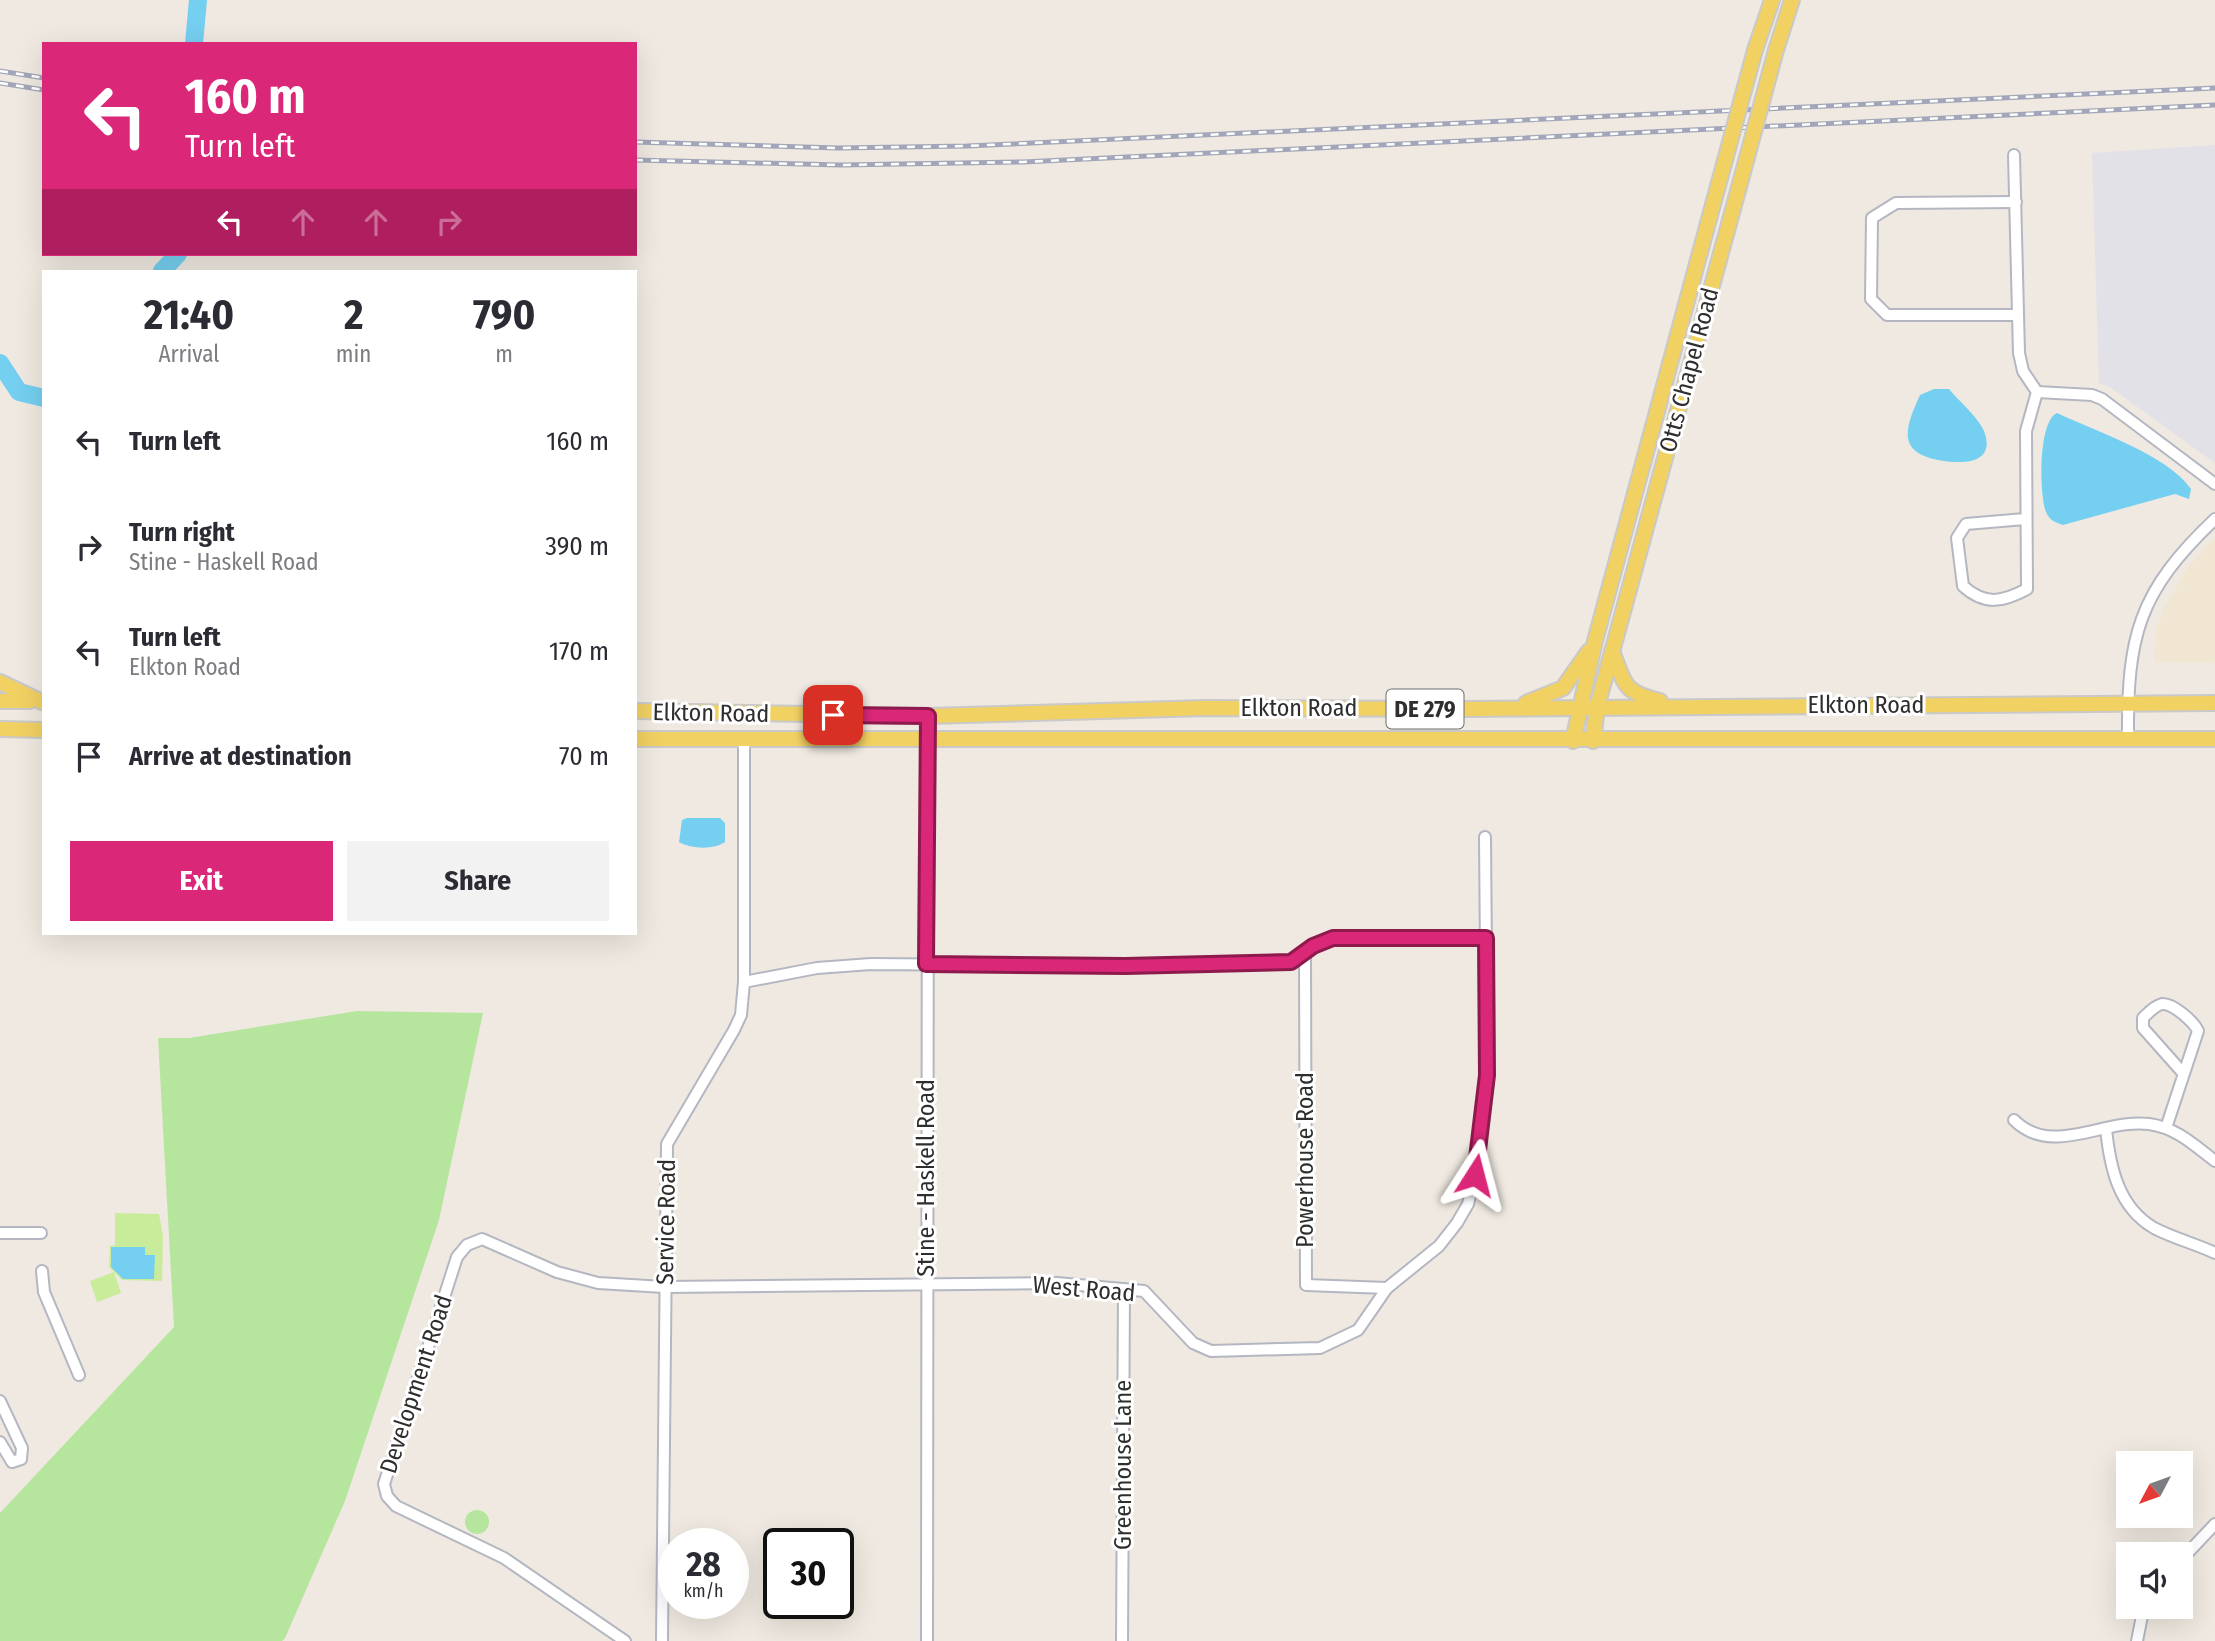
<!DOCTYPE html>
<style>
body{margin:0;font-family:"Fira Sans Condensed",sans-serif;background:#f2f2f3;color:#2b2b33;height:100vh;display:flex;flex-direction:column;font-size:26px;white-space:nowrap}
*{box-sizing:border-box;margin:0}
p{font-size:23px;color:#7c7c81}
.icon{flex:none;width:38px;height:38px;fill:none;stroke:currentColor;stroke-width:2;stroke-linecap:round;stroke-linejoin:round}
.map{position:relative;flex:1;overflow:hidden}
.details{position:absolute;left:42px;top:270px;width:595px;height:665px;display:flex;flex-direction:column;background:#fff;border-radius:0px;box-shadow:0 7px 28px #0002}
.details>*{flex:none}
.top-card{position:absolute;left:42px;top:42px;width:595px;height:214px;border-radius:0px;box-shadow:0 7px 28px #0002;background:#db2777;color:#fff;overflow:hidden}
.needle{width:46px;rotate:229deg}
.buttons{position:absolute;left:2116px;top:1451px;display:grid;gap:14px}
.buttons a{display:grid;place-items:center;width:77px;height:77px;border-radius:0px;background:#fff;box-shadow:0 7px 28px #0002;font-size:35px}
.speed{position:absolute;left:658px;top:1528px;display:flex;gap:14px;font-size:35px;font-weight:700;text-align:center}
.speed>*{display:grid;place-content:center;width:91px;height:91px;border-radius:50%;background:#fff;box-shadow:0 7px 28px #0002;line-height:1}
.speed small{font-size:18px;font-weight:400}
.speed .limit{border:4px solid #111;border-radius:10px;background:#fff;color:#111}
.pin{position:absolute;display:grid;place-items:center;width:60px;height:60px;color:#fff;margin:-30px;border-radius:14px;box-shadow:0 4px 10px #0006}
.me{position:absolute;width:77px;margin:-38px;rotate:9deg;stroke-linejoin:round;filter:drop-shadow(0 0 5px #0008)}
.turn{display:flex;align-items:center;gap:24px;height:147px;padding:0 28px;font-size:32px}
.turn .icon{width:91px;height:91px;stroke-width:2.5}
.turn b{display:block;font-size:49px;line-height:60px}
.lanes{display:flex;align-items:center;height:66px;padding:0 28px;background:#0003;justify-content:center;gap:35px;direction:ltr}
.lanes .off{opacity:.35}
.eta{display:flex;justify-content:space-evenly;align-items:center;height:119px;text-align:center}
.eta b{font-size:42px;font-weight:700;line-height:49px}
.cta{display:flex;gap:14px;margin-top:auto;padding:14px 28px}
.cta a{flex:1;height:80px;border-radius:0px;background:#db2777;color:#fff;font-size:28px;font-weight:700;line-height:80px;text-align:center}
.cta a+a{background:#f2f2f3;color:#2b2b33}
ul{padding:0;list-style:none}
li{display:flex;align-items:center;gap:21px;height:105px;padding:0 28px}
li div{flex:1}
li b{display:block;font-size:26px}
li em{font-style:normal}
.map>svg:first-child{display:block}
.industrial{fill:#e3e1e8}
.education{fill:#f0e6d1}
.green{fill:#b6e59e}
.pitch{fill:#c9ec9a}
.water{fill:#75cff0}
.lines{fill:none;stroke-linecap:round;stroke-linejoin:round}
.river{stroke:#75cff0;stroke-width:18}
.minor-casing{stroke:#b4b7c1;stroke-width:14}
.major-casing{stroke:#c9c9c9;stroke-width:18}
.minor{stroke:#fff;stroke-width:10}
.major{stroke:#f2d163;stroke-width:14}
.rail-casing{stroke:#a3a6b8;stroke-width:5}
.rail{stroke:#fff;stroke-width:2.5;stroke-dasharray:8;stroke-linecap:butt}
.major-bridge-casing{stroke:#c9c9c9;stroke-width:18;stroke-linecap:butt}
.major-bridge{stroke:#f2d163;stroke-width:14}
.route-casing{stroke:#8e194d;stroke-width:18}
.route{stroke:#db2777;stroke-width:12}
.labels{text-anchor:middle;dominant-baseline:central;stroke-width:6;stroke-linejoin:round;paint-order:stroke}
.shield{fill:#fff;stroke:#6d6d6d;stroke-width:2}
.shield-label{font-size:23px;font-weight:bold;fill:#2e2e2e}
.street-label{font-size:24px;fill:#2e2e2e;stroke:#fff}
</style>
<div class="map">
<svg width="2215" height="1641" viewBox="0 0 2215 1641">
<rect width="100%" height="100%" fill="#efe9e1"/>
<path class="industrial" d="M2215,145V463L2107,385L2099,384L2092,153Z"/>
<path class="education" d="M2215,538V663L2155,662L2156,631L2162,613L2188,567Z"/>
<g class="green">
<path d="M357,1011L483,1013L439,1220L345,1501L285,1638L282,1641H0V1513L174,1327L158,1038H189Z"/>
<circle cx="477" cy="1522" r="12"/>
</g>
<path class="pitch" d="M115,1213L159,1214L163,1236L162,1281L122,1280L114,1272L121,1293L97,1302L90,1281L114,1272L109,1267L110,1246L115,1245Z"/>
<g class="water">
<path d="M1934,389H1949C1959,401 1978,417 1984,431C1996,463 1965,464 1944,461C1898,454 1903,432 1920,395Z"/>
<path d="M2057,413C2095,431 2168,455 2191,489L2189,499L2175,494L2063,525C2055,522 2050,521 2046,512C2039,495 2038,421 2057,413Z"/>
<path d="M687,818H720L725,823V842C714,850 691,849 679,842L682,820Z"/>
<path d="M111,1247H145V1255H155L154,1279H123L111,1267Z"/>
</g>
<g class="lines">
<g class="river">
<path d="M194,44L198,0"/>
<path d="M162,271L178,254"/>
<path d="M0,363L19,392L44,398"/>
</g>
<g class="minor-casing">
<g id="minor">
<path d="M2014,155L2019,353L2023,371L2037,392L2026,431L2027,589C2003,602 1985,606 1963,586L1957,538L1966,524L2025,519"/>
<path d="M2016,202L1896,203L1872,218L1871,299L1887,315H2017"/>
<path d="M2037,392L2092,395L2102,399L2215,484"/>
<path d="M2128,740C2127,636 2138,592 2215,519"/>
<path d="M1305,954L1306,1285L1387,1288"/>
<path d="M744,982L817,968L871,964L1113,966L1291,962L1313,946L1333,938H1486"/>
<path d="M2014,1120C2052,1158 2104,1118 2149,1124C2177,1128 2194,1145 2215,1161"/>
<path d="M2166,1128L2198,1031C2194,1022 2173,1003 2162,1004C2154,1006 2148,1013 2143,1018V1028L2183,1073"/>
<path d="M2106,1129C2110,1167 2118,1207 2154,1228C2173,1238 2196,1244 2215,1253"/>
<path d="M0,1233H41"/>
<path d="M42,1271L44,1292L79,1375"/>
<path d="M0,1401L22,1448L21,1459L12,1462L0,1442"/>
<path d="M2180,1561L2215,1524"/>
<path d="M625,1641L504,1558L396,1506L387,1496L384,1484L457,1257L467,1245L482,1239L557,1272L598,1283L664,1287L1057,1283L1144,1291L1193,1343L1211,1351L1320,1348L1358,1330L1387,1288L1439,1246L1457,1223L1468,1204L1475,1175L1487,1075L1485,837"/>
<path d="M662,1641L667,1144L734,1030L741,1015L744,982V739"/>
<path d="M927,1641L928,716"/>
<path d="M1122,1641L1124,1289"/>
<path d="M2137,1641L2144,1606"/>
</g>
</g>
<g class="major-casing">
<g id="major">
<path d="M1755,50L1772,0"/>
<path d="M1776,50L1792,0"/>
<path d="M1612,651C1625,684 1622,692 1660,701"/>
<path d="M0,682L42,702"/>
<path d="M0,701H30"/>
<path d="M1526,703L1563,688L1589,651"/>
<path d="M635,711L928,716L1206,708L1469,709L2215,703"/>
<path d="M0,729L44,730"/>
<path d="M635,739H2215"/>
<path d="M1573,741L1595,641L1718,186"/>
<path d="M1593,741L1597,707L1739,187"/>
</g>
</g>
<use href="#minor" class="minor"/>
<use href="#major" class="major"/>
<g class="rail-casing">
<g id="rail">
<path d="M0,71L44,78"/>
<path d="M0,83L44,90"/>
<path d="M635,142L838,148L967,146L2215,88"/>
<path d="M635,160L841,165L1023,162L2215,105"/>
</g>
</g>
<use href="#rail" class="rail"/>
<g class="major-bridge-casing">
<g id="major-bridge">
<path d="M1718,186L1755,50"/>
<path d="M1739,187L1776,50"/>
</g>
</g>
<use href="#major-bridge" class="major-bridge"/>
</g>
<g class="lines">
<g class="route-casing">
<path id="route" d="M833,715L928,716L926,964L1125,966L1291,962L1313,946L1333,938H1486L1487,1075L1475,1175"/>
</g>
<use href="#route" class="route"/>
</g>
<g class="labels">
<rect class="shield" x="1386.5" y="689.5" width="77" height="39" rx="5"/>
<g class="shield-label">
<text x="1425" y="709">DE 279</text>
</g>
<g class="street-label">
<text transform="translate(1689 370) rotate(-75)">Otts Chapel Road</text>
<text x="1866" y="705">Elkton Road</text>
<text x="1299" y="708">Elkton Road</text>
<text transform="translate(711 713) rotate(1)">Elkton Road</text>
<text transform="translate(1305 1160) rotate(-90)">Powerhouse Road</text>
<text transform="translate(926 1178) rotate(-90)">Stine - Haskell Road</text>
<text transform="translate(666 1222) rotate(-89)">Service Road</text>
<text transform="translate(1084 1289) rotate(5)">West Road</text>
<text transform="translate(416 1384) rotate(-72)">Development Road</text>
<text transform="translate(1123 1465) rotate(-90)">Greenhouse Lane</text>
</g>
</g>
</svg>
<div class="buttons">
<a><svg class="needle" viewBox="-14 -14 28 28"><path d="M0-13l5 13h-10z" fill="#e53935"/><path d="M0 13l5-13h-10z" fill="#7c7c81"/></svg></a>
<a><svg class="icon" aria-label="sound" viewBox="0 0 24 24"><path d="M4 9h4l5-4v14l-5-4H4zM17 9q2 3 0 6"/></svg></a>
</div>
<div class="speed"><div>28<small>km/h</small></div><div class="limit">30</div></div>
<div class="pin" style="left:833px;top:715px;background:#d93025"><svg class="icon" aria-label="arrive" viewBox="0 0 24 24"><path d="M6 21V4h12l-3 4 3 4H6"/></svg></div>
<svg class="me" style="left:1475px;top:1175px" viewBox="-20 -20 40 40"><path d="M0-17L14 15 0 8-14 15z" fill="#db2777" stroke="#fff" stroke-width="4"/></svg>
<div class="top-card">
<div class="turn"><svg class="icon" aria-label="left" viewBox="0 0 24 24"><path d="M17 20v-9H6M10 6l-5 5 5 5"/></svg><div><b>160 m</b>Turn left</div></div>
<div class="lanes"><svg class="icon" aria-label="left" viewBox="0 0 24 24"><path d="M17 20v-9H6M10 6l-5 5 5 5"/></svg><svg class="icon off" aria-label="ahead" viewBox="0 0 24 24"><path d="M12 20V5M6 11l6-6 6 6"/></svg><svg class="icon off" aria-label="ahead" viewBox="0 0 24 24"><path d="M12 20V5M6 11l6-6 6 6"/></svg><svg class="icon off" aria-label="right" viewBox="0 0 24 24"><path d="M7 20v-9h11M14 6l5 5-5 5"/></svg></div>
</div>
<section class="details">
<div class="eta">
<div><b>21:40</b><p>Arrival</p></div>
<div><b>2</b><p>min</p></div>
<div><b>790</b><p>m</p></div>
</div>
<ul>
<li><svg class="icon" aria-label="left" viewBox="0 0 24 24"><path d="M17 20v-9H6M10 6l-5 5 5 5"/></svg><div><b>Turn left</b></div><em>160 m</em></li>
<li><svg class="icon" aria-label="right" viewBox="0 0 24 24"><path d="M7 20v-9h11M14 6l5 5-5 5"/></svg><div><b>Turn right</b><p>Stine - Haskell Road</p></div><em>390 m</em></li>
<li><svg class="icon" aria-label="left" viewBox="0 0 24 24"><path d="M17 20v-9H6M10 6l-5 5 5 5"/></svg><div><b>Turn left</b><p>Elkton Road</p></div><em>170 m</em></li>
<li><svg class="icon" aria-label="arrive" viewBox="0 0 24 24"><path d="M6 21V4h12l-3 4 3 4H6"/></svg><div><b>Arrive at destination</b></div><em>70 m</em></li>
</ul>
<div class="cta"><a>Exit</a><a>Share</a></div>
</section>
</div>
